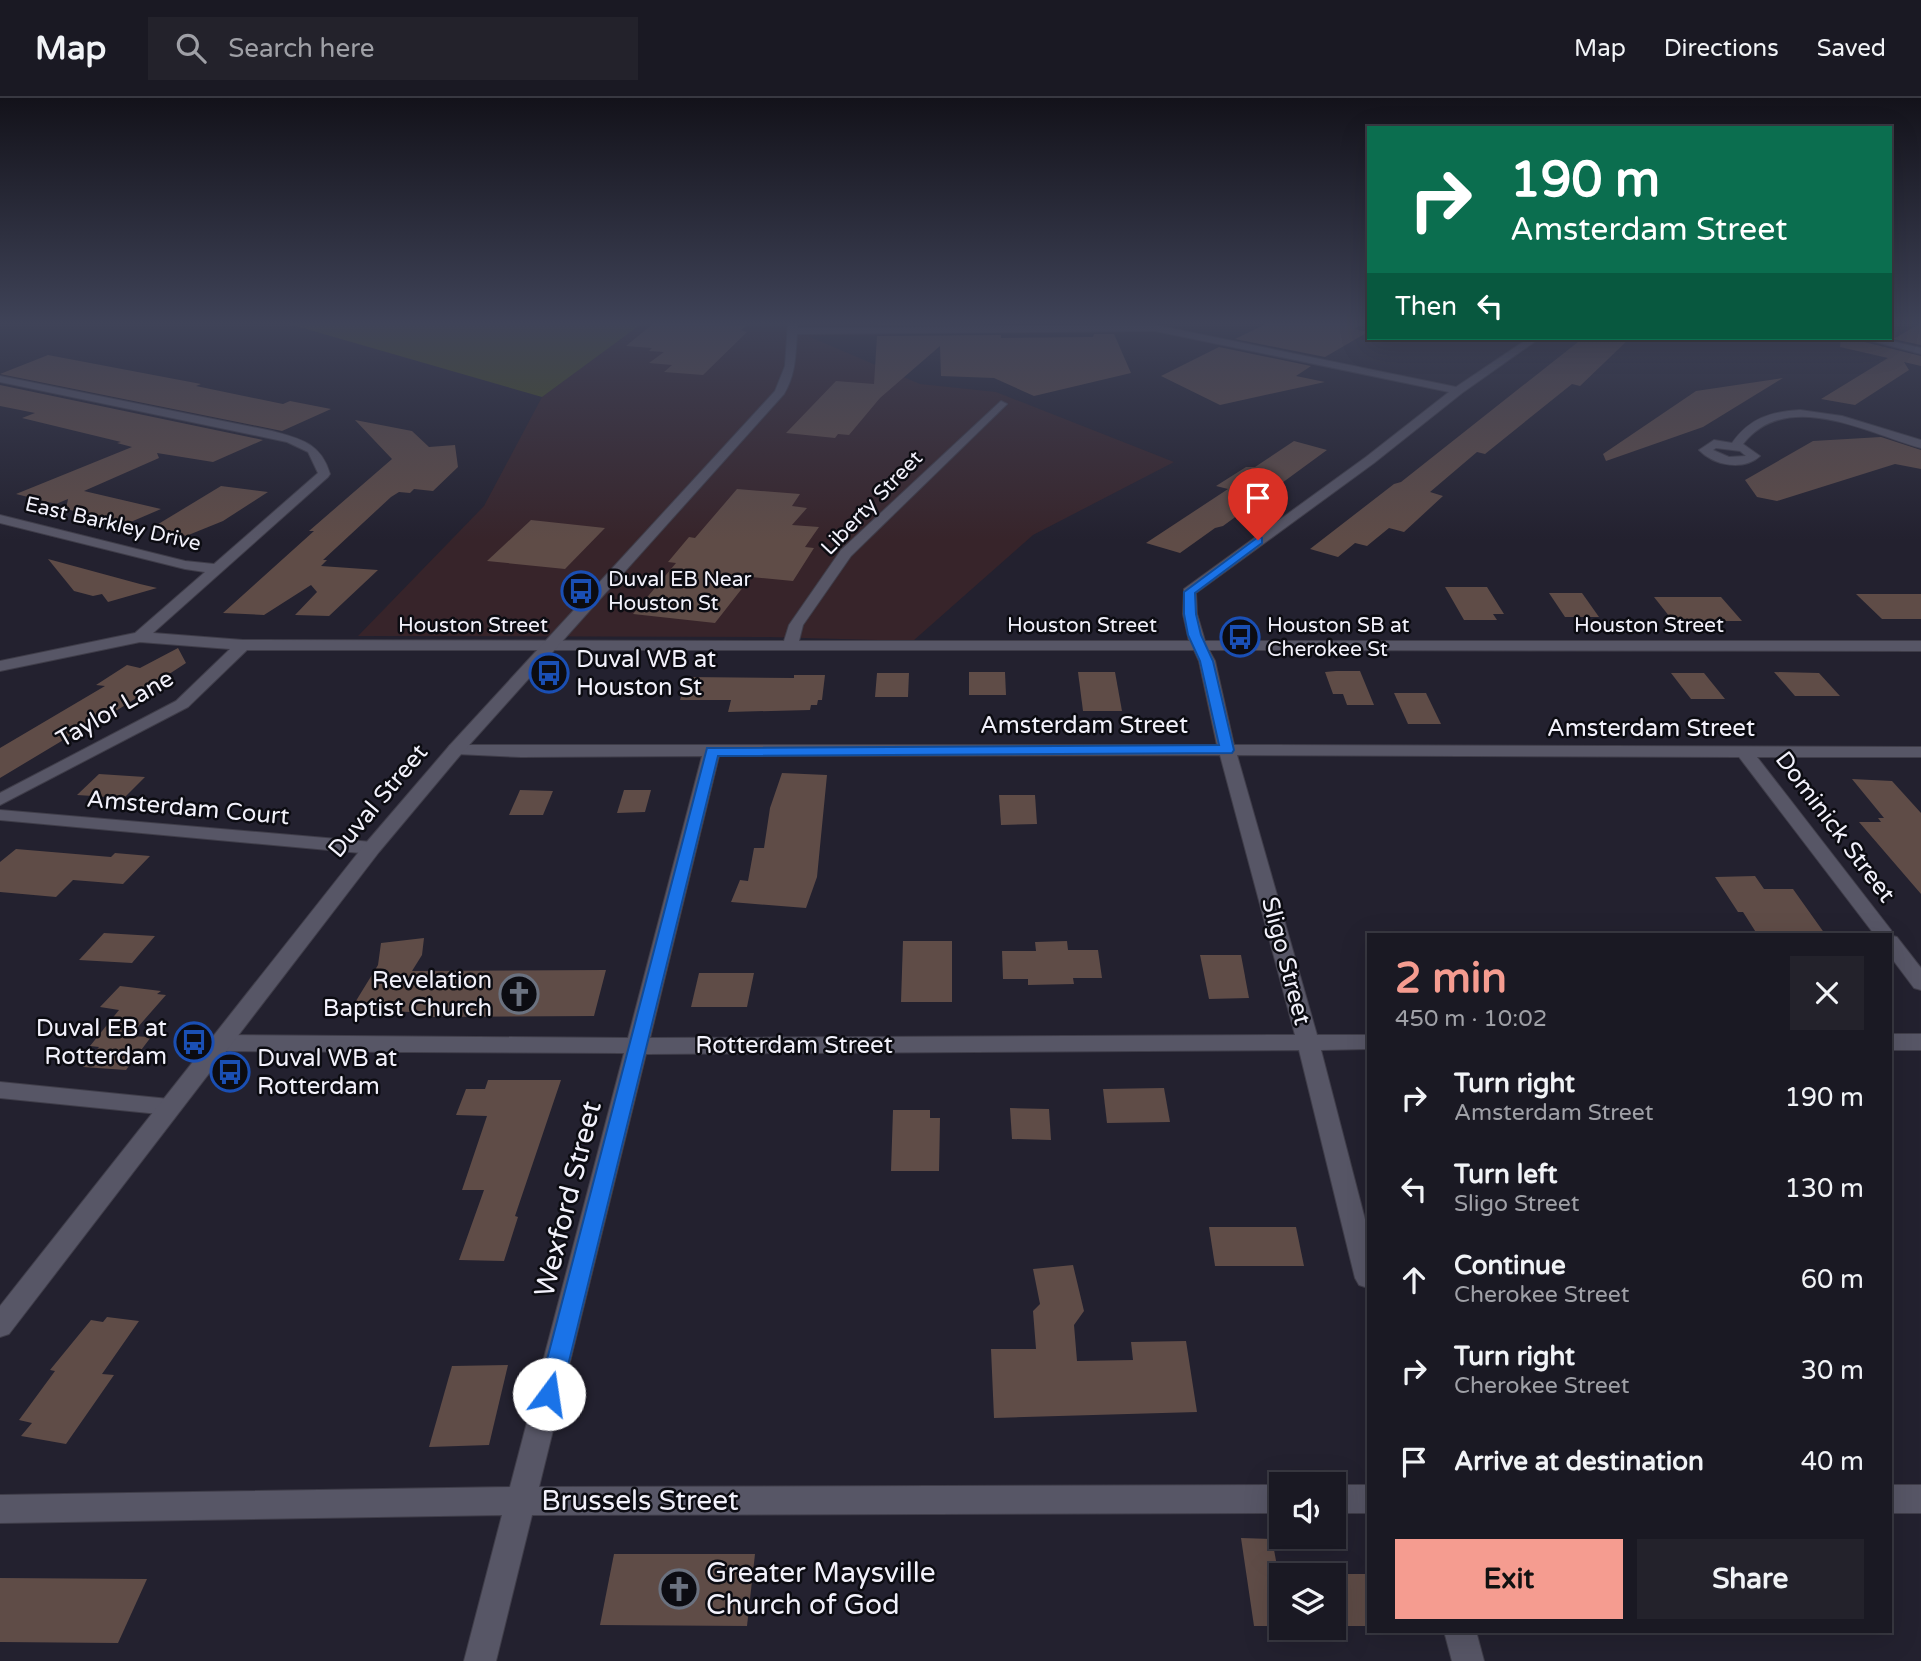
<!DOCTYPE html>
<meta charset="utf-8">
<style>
body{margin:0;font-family:"Varela Round",sans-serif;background:#23222b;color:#f1f3f6;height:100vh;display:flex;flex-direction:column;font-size:26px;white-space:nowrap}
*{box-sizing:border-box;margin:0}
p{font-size:23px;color:#9fa0a6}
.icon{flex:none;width:38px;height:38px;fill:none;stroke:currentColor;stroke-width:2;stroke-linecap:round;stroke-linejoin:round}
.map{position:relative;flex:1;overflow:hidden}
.sheet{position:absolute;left:1367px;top:835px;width:525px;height:700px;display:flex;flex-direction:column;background:#1a1923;border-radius:0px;box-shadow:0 7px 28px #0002,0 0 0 2px #383841}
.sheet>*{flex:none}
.top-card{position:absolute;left:1367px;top:28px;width:525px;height:214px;border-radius:0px;box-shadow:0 7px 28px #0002,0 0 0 2px #383841;background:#0b6e4f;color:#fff;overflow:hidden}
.controls{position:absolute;left:1269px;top:1374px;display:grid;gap:14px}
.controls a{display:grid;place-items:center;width:77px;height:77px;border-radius:0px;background:#1a1923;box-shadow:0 7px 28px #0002,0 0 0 2px #383841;font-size:35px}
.pin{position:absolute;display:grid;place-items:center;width:60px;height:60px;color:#fff;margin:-72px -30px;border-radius:50% 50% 50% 0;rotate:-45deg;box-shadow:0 0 7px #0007}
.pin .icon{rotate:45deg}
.me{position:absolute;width:77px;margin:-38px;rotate:14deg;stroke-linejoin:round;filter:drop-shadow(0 0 5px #0008)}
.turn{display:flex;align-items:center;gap:24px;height:147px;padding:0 28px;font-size:32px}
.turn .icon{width:91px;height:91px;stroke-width:2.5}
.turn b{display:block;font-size:49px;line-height:60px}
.then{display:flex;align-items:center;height:66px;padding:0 28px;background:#0003;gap:14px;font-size:26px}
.round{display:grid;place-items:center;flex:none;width:74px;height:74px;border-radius:0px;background:#23222b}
.headline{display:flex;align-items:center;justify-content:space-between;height:119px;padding:0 28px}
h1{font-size:42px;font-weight:700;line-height:52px;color:#f59c90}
.button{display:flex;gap:14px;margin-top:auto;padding:14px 28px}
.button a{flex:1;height:80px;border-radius:0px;background:#f59c90;color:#111;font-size:28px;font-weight:700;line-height:80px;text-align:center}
.button a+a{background:#23222b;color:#f1f3f6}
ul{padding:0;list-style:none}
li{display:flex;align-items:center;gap:21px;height:91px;padding:0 28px}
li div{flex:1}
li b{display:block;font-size:26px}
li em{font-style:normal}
header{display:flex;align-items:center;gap:42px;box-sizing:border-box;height:98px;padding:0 35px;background:#1a1923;border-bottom:2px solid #383841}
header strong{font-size:33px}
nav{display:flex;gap:38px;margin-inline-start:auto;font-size:24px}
.search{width:490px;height:63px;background:#23222b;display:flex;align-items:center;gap:18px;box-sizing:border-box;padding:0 24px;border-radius:0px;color:#9fa0a6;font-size:26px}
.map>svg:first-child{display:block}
.commercial{fill:#37242a}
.green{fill:#484f1b}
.building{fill:#5f4c47}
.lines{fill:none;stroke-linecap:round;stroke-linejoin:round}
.minor-casing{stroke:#3f3d49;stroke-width:2}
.tertiary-casing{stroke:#3f3d49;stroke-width:2}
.minor{fill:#575666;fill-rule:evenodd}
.tertiary{fill:#575666;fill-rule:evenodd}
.route{fill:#1a73e8;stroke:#114b97;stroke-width:2}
.labels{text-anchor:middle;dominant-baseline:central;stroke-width:5;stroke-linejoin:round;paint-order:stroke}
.far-street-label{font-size:21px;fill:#f2f1fb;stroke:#0c0c12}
.far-poi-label{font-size:21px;fill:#f2f1fb;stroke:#0c0c12;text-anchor:start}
.poi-label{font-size:24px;fill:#f2f1fb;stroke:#0c0c12;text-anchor:start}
.street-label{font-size:24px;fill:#f2f1fb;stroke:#0c0c12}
.near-street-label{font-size:28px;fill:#f2f1fb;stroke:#0c0c12}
.near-poi-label{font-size:28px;fill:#f2f1fb;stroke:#0c0c12;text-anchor:start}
</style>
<header>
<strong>Map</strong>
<div class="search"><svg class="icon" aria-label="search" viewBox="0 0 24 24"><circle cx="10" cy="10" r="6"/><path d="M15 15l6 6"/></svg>Search here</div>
<nav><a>Map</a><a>Directions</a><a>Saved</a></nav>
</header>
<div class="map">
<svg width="1921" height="1563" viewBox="0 0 1921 1563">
<rect width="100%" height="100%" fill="#23212f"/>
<path class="commercial" d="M644,224H898L897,237L808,238L920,286L996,294L1174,364L1033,437L913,543L768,539L358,538L484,408L542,299Z"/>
<path class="green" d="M282,224H644L542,299Z"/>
<g class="building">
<path d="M655,224L747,227L741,232L747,234L703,277L664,274L672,267L649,265L664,254L649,253L652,250L626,248Z"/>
<path d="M878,224H1000L1001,226L877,227Z"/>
<path d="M1270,224H1366L1354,231L1368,234L1325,259L1235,241Z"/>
<path d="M1921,225V247L1889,240H1895Z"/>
<path d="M1094,236H1114L1131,275L1034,298L994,280L941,278L940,248L880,300L849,337L838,336L835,340L786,335L836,283L874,286L877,238L1001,237V240L1093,239Z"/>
<path d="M1583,240H1630L1580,288L1572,286L1485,356L1477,354L1430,394L1443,398L1404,434L1389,430L1367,448L1355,445L1338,459L1310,451L1394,386L1401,384Z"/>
<path d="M1841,240H1858L1860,243L1921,258V268L1904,264L1909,272L1855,307L1821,301L1888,260L1840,249Z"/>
<path d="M1219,249L1311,268L1296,278L1325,284L1220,307L1161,278Z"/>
<path d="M48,257L201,286L196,288L283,306L290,303L331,311L282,333L0,276Z"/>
<path d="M1783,280L1703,329L1606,363L1603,356L1696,293Z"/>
<path d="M0,287L263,342L213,364L157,355L159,360L84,393L161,411L126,426L66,411L68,401L56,406L16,396L132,349L117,345L121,344L22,320L35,315L0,308Z"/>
<path d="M355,322L412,333L429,349L455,347L458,369L433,393L414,391L410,395L399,394L391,399L323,462H327L321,468L378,472L329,518L295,517L317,494L311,487L264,517L223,515L314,433H309L392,361Z"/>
<path d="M1881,339L1921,352V371L1895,366L1777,403L1757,399L1745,382L1813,343Z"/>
<path d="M1294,343L1327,352L1223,428L1215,430L1180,455L1146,445L1228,391L1216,388L1246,369H1255Z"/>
<path d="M221,388L268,394L223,423L186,438L155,428Z"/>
<path d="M737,391L800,396L792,408L807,410L792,427L819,429L805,449L814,450L793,483L751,479L715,525L633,516L676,465L668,464L689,439L695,440Z"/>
<path d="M531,422L605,430L565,471L487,463Z"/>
<path d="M48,461L140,486L157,490L108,504L102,496L93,498L74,493Z"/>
<path d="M1445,489H1487L1504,516H1493L1497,522H1464Z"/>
<path d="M1549,495H1582L1599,519H1565Z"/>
<path d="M1856,496H1921V521H1882Z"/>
<path d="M1654,499H1721L1742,523H1673Z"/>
<path d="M178,550L186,565L160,582L163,583L108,618L105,617L0,680V650L105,588L96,587L127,567L140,570Z"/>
<path d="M1336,573H1360L1374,607H1347L1343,596H1333L1325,574Z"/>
<path d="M969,574H1005L1006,597H969Z"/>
<path d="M1078,574H1115L1122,613H1083Z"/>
<path d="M1774,574L1819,575L1840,598H1795Z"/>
<path d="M877,575H909L908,599H875Z"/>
<path d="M1671,575H1704L1725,601H1691Z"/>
<path d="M794,577H825L822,602H818L817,607H811L810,612L728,614L731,602H680L686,579L794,580Z"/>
<path d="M1394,595H1426L1441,626H1408Z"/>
<path d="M782,675L827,677L817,779L806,810L731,804L740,782L748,783L754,750H764L770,710Z"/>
<path d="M99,676L145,679L124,700L77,697Z"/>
<path d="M1852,681L1892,683L1921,715V796L1859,724H1881L1878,720H1884Z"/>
<path d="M520,692L553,693L543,717H509Z"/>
<path d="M624,692H651L645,714L617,715Z"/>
<path d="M999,697H1035L1037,726L1001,727Z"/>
<path d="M16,751L111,759L115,755L150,758L123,786L73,782L56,799L0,794V764Z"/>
<path d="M1755,778L1764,791H1793L1825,836H1757L1743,814H1738L1715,779Z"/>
<path d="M104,835L155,838L132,865L79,862Z"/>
<path d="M424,840L422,857L412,873L606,872L594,918L428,919L429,915L351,911L378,867L381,845Z"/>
<path d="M903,843H952V904H901Z"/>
<path d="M1067,843L1068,852H1098L1102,880H1073L1074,886L1028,887V881H1003L1002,853H1036L1035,844Z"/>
<path d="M1200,857H1241L1249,900L1209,901Z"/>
<path d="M699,875H754L747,909H691Z"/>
<path d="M120,888L161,893L157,896L166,897L130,938L151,939L126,972L83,969L99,949L90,948L119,912L100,909Z"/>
<path d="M488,982H561L515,1118L518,1119L504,1163L459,1162L484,1092H462L487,1018L456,1017L466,991H485Z"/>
<path d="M1164,990L1170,1024L1107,1025L1103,991Z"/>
<path d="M1010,1010L1049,1011L1051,1042L1012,1041Z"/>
<path d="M893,1012H930V1020H940L939,1073H891Z"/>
<path d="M1209,1129H1296L1304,1168H1215Z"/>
<path d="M1073,1167L1084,1213L1074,1227L1077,1263L1133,1262L1131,1244L1186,1243L1197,1314L994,1320L991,1251H1036L1033,1213L1040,1206L1033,1171Z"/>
<path d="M107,1219L139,1223L102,1276L114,1277L66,1346L21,1338L32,1325L19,1322L55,1273L50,1272L91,1222L103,1224Z"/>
<path d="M508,1267L489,1347L429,1349L452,1268Z"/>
<path d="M1241,1440L1272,1441L1277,1468H1281V1528H1254Z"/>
<path d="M614,1456H755L747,1528L600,1527Z"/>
<path d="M1334,1476H1365L1368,1493V1528H1334Z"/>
<path d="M0,1480L147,1481L118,1545L0,1544Z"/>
</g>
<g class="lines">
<g class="minor-casing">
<g id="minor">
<path d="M1155,227L1456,289L1529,240H1540L1462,295L1374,365L1196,495L1197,516L1205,543H1921V553L1209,552L1215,563L1234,647L1921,649V659H1757L1891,832L1893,838L1897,839L1921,870V892L1914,890L1890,858V836H1874L1739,659L1237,657L1317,937H1368V951L1321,952L1368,1133V1190L1359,1187L1355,1180L1299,952L646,956L539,1389L1281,1387V1415L532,1417L496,1563H464L502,1417L0,1425V1397L510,1389L624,955L219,953L211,950L208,945L211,940L219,937L628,940L702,658L521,659L456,656L450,655L447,651L450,647H1217L1199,563L1194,552H247L188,609L0,707V695L176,603L230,551L140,544L0,573V563L135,535L205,474L185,471L0,425V417L185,463L214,466L318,375L308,354L287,344L0,284V278L272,333C301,341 321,345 330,376L328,379L153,535L243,542L784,543L789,527L841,452L1001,303L1007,306L1005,308L851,458L803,527L799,543H1189L1183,516L1184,491L1366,359L1449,294L1155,233L792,236L787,233L792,230ZM1220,657L1295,937L650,940L719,658Z"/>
<path d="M1800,312L1842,318L1921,342V350C1867,335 1787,290 1743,346L1760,358C1744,373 1714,368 1699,352L1714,342L1732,345C1750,320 1770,314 1800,312ZM1716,350L1740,353L1746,358L1729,359L1713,352Z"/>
<path d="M0,712L372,744L381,750L372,756L0,722Z"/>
<rect x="1890" y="936" width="31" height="16"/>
<path d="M0,984L169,1001L177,1003L181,1009L177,1015L169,1017L0,1000Z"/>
<rect x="1334" y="1387" width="34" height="28"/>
<rect x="1890" y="1387" width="31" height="28"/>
<path d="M1444,1533H1476L1484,1563H1452Z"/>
</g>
</g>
<g class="tertiary-casing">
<g id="tertiary">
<path d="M788,224H798C795,250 798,273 784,296L462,655L379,754L9,1236L0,1239V1208L365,746L450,647L775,293L785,268Z"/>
<path d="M1861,240H1878L1921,250V256Z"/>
</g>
</g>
<use href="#minor" class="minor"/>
<use href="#tertiary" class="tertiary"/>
</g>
<linearGradient id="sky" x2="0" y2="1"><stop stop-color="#13121a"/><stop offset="0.51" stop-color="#3f4358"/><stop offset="1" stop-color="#3f4358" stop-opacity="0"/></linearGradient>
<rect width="1921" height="442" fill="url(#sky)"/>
<path class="route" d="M1258,439L1262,440V445L1195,495L1196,516L1201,537L1213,563L1234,652L1232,655L718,658L561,1296L557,1303L549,1306L541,1303L538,1296L707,650L1219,647L1200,563L1188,537L1184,516V494Z"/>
<defs>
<g id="bus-ring" transform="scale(2.0125)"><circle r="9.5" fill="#0c0c12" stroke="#1a4fb4" stroke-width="1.5"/><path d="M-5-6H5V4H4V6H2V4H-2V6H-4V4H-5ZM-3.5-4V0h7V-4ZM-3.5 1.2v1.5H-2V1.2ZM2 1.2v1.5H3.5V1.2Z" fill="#1a4fb4"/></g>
<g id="church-ring" transform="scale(2.0125)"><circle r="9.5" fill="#0c0c12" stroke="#6b7280" stroke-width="1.5"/><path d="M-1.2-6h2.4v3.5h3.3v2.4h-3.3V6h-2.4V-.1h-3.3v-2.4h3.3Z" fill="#6b7280"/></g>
</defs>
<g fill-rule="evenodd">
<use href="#bus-ring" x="581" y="493"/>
<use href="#bus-ring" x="1240" y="539"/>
<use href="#bus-ring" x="549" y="575"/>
<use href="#church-ring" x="519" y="896"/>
<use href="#bus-ring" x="194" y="944"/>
<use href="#bus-ring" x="230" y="974"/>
<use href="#church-ring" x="679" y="1491"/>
</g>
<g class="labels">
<g class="far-street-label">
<text transform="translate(872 405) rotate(-46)">Liberty Street</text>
<text transform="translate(113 426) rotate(13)">East Barkley Drive</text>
<text x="473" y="527">Houston Street</text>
<text x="1082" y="527">Houston Street</text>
<text x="1649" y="527">Houston Street</text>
</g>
<g class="far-poi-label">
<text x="608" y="481">Duval EB Near<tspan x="608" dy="24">Houston St</tspan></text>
<text x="1267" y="527">Houston SB at<tspan x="1267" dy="24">Cherokee St</tspan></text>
</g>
<g class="poi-label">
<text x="576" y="561">Duval WB at<tspan x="576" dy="28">Houston St</tspan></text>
<text x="492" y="882" text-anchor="end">Revelation<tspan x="492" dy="28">Baptist Church</tspan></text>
<text x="167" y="930" text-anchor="end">Duval EB at<tspan x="167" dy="28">Rotterdam</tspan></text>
<text x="257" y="960">Duval WB at<tspan x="257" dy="28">Rotterdam</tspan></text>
</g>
<g class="street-label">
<text transform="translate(115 611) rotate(-30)">Taylor Lane</text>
<text x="1084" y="627">Amsterdam Street</text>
<text x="1651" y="630">Amsterdam Street</text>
<text transform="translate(378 703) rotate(-50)">Duval Street</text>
<text transform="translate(188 710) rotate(5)">Amsterdam Court</text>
<text transform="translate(1835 729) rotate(53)">Dominick Street</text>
<text transform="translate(1286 863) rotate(75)">Sligo Street</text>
<text x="794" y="947">Rotterdam Street</text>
</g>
<g class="near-street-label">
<text transform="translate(568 1101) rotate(-76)">Wexford Street</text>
<text x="640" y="1403">Brussels Street</text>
</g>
<g class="near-poi-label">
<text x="706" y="1475">Greater Maysville<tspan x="706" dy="32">Church of God</tspan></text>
</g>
</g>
</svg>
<div class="controls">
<a><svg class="icon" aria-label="sound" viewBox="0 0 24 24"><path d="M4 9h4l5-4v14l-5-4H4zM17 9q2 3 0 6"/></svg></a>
<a><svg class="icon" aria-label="layers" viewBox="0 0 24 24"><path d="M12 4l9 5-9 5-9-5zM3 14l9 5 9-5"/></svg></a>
</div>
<div class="pin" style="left:1258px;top:442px;background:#d93025"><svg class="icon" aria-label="arrive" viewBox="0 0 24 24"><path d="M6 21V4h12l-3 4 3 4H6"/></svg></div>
<svg class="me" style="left:549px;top:1296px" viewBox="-20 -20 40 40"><circle r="19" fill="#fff"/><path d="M0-13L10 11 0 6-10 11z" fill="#1a73e8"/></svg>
<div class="top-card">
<div class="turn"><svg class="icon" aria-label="right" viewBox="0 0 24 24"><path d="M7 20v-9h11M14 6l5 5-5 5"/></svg><div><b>190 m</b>Amsterdam Street</div></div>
<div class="then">Then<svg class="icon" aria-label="left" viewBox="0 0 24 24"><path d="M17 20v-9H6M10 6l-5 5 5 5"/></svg></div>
</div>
<section class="sheet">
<div class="headline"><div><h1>2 min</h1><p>450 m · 10:02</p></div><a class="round"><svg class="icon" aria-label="close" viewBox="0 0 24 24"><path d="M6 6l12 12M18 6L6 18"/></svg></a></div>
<ul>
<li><svg class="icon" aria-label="right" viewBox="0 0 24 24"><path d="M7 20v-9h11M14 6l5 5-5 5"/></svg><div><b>Turn right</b><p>Amsterdam Street</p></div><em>190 m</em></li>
<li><svg class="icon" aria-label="left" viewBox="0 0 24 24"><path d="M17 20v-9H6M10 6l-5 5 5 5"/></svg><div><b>Turn left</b><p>Sligo Street</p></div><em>130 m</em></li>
<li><svg class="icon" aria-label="ahead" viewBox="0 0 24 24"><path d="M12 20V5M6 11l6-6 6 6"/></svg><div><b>Continue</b><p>Cherokee Street</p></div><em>60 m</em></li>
<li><svg class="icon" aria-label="right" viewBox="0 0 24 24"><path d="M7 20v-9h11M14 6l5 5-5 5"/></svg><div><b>Turn right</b><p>Cherokee Street</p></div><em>30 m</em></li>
<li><svg class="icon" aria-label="arrive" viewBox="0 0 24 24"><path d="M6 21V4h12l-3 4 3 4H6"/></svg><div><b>Arrive at destination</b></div><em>40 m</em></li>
</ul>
<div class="button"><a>Exit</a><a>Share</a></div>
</section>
</div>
